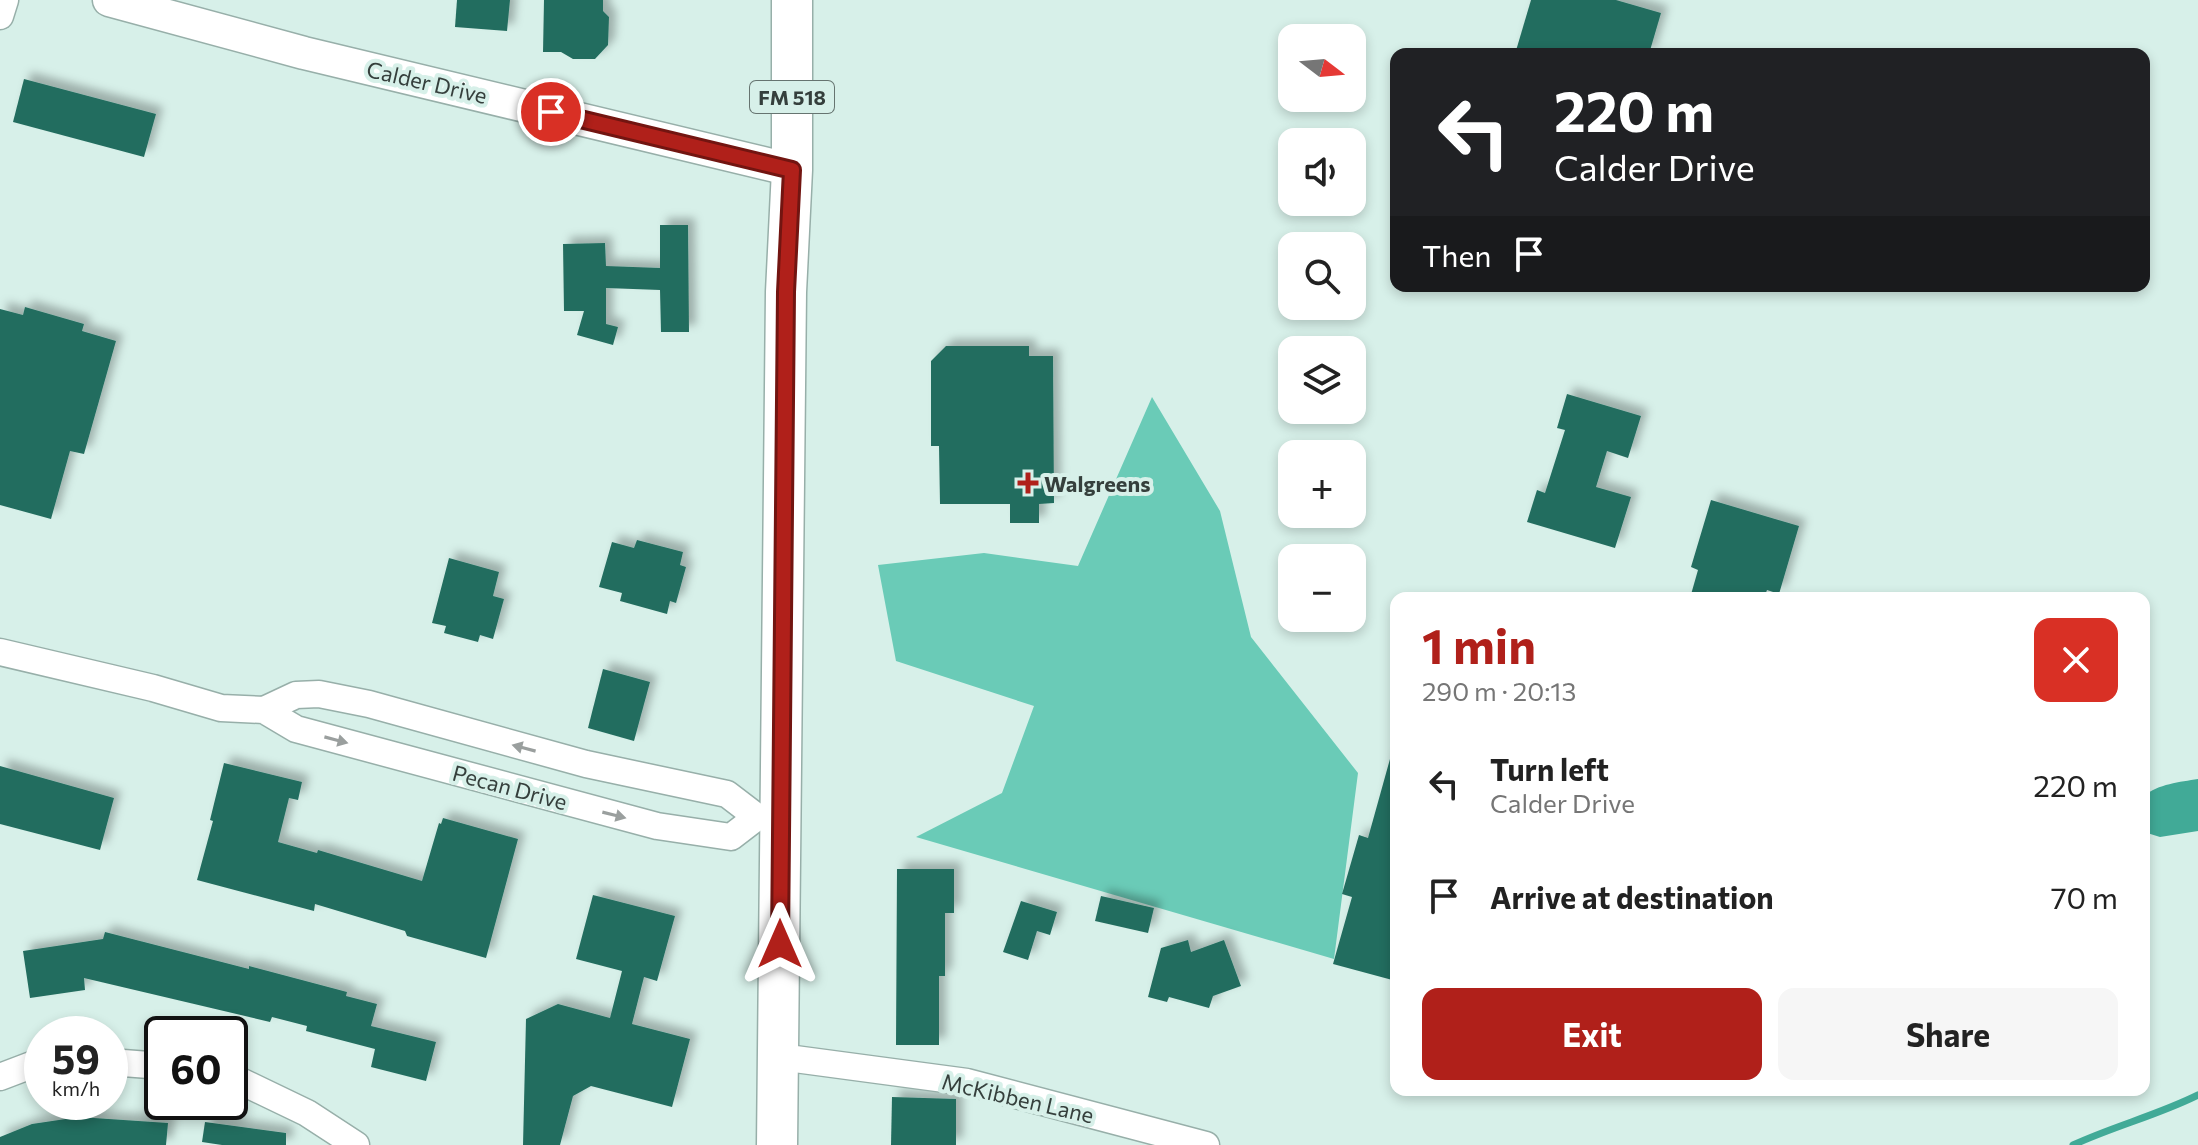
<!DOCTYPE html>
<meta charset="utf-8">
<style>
body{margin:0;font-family:Commissioner,sans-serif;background:#f6f6f6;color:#222;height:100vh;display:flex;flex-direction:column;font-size:30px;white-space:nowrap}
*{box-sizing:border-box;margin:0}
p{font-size:26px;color:#767676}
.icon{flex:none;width:44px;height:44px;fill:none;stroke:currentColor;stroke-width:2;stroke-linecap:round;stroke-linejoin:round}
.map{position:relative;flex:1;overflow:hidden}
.details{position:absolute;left:1390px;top:592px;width:760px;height:504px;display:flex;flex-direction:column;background:#fff;border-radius:16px;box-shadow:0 4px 12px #0003}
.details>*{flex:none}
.top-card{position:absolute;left:1390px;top:48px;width:760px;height:244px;border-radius:16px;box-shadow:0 4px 12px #0003;background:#202124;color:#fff;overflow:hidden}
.needle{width:52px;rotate:106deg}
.buttons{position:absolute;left:1278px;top:24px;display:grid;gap:16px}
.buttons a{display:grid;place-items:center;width:88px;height:88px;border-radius:16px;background:#fff;box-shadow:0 4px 12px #0003;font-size:40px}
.speed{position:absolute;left:24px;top:1016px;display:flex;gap:16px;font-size:40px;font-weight:700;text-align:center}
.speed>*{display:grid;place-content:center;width:104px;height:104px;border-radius:50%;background:#fff;box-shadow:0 4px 12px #0003;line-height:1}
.speed small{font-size:20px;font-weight:400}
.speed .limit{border:4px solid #111;border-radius:12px;background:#fff;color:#111}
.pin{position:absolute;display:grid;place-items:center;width:68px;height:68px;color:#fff;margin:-34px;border:4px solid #fff;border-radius:50%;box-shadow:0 2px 8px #0007}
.me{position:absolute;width:88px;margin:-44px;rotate:0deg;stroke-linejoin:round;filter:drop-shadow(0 0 6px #0008)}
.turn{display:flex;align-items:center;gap:28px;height:168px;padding:0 32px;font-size:36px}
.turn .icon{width:104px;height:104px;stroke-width:2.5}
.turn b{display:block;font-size:56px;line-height:68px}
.then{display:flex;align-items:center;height:76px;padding:0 32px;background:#0003;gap:16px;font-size:30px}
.round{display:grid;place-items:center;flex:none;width:84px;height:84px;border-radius:16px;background:#f6f6f6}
.summary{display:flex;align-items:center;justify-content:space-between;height:136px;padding:0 32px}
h1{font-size:48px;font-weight:700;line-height:60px;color:#b0201a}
.primary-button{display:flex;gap:16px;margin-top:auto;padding:16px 32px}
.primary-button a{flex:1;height:92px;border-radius:16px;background:#b0201a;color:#fff;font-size:32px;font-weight:700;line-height:92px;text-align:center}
.primary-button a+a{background:#f6f6f6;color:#222}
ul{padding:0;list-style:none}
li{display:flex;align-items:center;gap:24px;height:112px;padding:0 32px}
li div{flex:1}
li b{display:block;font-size:30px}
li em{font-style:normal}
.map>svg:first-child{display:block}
.green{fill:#6acbb7}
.water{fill:#41aa97}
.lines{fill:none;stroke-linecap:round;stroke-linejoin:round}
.stream{stroke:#41aa97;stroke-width:7}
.building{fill:#236d5f;filter:url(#shadow)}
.minor-casing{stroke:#97afa9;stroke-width:29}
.tertiary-casing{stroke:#97afa9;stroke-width:35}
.primary-casing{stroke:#97afa9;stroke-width:43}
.minor{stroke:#fff;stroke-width:26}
.tertiary{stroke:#fff;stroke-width:32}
.primary{stroke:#fff;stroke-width:40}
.oneway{fill:#9a9f9e}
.route-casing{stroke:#721511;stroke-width:20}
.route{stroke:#b0201a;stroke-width:14}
.poi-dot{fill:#b0201a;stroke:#d7f0e9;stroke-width:3}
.labels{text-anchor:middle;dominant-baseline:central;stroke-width:8;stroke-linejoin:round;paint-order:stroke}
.shield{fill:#d7f0e9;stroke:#667470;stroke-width:2}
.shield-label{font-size:20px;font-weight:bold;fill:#353f3c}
.street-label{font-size:22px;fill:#353f3c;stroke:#d7f0e9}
.poi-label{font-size:22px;font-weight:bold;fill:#353f3c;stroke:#d7f0e9;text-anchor:start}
</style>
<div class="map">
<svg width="2198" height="1145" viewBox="0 0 2198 1145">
<defs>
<filter id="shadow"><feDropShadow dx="7" dy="-7" stdDeviation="4" flood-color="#0004"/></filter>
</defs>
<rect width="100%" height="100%" fill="#d7f0e9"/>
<path class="green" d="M1152,397L1220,511L1251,637L1358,773L1334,959L916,837L1002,793L1034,706L896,661L878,565L984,553L1078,566Z"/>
<path class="water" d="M2198,779V831L2160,837L2144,832V796C2158,784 2180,782 2198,779Z"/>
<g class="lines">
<path class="stream" d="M2073,1145C2114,1126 2158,1115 2198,1095"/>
</g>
<g class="building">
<path d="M457,0H510L507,31L455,27Z"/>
<path d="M544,0H603V11L609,17L608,45L595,59H573L561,52H543Z"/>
<path d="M1531,0H1616L1661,13L1649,54H1515Z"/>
<path d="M24,79L156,114L144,157L13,122Z"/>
<path d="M660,225H688L689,332H661L660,290L606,288V324L618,327L613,345L577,335L584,311H564L563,244L605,243L606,266L660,268Z"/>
<path d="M25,307L84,324L82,331L116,341L84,454L70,451L51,519L0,505V309L23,315Z"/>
<path d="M946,346H1029V356H1053L1054,503L1039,504V523H1010V504H940L939,446H931V361Z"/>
<path d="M1567,394L1641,416L1628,458L1607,451L1596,487L1631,497L1615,548L1527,522L1537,490L1545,493L1565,430L1557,428Z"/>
<path d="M1711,500L1799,526L1779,594L1767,590L1764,598H1690L1698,570L1691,567Z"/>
<path d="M637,540L683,552L680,565L686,567L676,603L670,601L667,614L620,601L622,593L599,587L612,542L634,548Z"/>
<path d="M449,558L499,572L493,596L504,599L493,639L480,635L478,642L444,633L446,626L432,623Z"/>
<path d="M603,669L650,682L634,741L588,728Z"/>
<path d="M1390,759L1396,760V981L1333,964L1352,897L1342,894L1359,835L1368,838Z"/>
<path d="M224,763L302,782L298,800L289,798L278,842L317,853L318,850L422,881L439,823L441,824L443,818L518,839L486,958L407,936L405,931L315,904L314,911L197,880L213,821L210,820Z"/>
<path d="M0,766L114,798L100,850L0,824Z"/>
<path d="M897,869H954V913H945V976H939V1045H896Z"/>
<path d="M593,895L675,916L657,981L644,977L632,1024L690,1039L672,1107L591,1086L573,1096L560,1145H523L526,1019L558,1004L610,1018L622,971L576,959Z"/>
<path d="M1101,896L1154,908L1148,933L1095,921Z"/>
<path d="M1021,901L1057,912L1050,935L1037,931L1028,960L1003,952Z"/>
<path d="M105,932L249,969V966L347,992L346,996L377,1004L371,1026L436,1042L426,1081L371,1067L375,1049L306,1031L307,1026L272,1017L270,1022L84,978L85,990L30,998L23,951L103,939Z"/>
<path d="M1188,940L1191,952L1224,940L1241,986L1213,996L1209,1008L1169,997L1167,1002L1148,997L1161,948Z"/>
<path d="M892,1097L956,1099V1145H891Z"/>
<path d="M79,1117L168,1123L166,1145H0V1137L32,1124Z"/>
<path d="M205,1122L286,1133V1145H222L202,1142Z"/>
</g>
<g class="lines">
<g class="minor-casing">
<g id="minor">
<path d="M0,16L5,0"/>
<path d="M0,652L153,688L221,708L264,710L296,729L657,826L731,837L757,817"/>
<path d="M264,710L296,695L319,694L369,704L586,764L727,794L757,817H773"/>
<path d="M780,1057L967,1082L1206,1145"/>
<path d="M110,1062L162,1066"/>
<path d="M230,1076L307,1113L356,1145"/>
<path d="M0,1077L42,1061"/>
</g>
</g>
<g class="tertiary-casing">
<path id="tertiary" d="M109,0L304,53L792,170"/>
</g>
<g class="primary-casing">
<path id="primary" d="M777,1145L786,292L792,170V0"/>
</g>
<use href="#minor" class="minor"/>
<use href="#tertiary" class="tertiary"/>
<use href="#primary" class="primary"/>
</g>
<defs><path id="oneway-solid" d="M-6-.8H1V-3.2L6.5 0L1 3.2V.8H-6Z" transform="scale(2)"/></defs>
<g class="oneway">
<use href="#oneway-solid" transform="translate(336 740) rotate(15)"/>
<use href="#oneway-solid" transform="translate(524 748) rotate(-165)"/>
<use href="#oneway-solid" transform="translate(614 815) rotate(14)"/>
</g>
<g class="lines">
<g class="route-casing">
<path id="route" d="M551,112L792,170L786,292L780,944"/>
</g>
<use href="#route" class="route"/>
</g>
<path class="poi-dot" d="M1024 471h8v8h8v8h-8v8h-8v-8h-8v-8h8z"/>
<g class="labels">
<rect class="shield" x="750" y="81" width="84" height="32" rx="6"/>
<g class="shield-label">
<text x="792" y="97">FM 518</text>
</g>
<g class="street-label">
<text transform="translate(427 82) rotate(13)">Calder Drive</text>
<text transform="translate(510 787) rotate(15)">Pecan Drive</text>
<text transform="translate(1018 1098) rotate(13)">McKibben Lane</text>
</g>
<g class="poi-label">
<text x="1044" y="483">Walgreens</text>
</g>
</g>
</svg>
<div class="buttons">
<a><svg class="needle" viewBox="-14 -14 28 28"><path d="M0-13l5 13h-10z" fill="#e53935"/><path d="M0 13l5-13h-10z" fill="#767676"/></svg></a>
<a><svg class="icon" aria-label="sound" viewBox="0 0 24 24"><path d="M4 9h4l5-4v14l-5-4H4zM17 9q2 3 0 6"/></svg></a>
<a><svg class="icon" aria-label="search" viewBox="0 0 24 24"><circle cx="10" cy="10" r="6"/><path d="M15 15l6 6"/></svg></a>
<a><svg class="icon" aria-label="layers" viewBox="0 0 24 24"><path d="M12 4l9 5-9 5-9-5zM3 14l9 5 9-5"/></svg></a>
<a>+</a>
<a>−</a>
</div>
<div class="speed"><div>59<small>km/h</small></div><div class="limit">60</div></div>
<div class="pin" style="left:551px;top:112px;background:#d93025"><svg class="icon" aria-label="arrive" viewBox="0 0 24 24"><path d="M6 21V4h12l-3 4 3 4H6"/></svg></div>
<svg class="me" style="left:780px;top:944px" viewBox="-20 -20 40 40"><path d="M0-17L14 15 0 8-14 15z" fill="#b0201a" stroke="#fff" stroke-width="4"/></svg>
<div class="top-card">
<div class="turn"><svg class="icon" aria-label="left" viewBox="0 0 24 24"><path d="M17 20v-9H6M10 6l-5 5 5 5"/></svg><div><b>220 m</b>Calder Drive</div></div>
<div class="then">Then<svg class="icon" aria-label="arrive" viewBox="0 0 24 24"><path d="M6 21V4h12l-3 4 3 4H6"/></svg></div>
</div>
<section class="details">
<div class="summary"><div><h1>1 min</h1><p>290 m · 20:13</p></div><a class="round" style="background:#d93025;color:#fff"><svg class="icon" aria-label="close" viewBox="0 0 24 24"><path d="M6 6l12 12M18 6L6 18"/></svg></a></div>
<ul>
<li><svg class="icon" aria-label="left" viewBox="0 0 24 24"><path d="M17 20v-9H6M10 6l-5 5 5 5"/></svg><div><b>Turn left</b><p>Calder Drive</p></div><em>220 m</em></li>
<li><svg class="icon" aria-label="arrive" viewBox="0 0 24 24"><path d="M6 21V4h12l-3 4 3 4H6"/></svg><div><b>Arrive at destination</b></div><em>70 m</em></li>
</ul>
<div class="primary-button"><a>Exit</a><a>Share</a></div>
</section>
</div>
